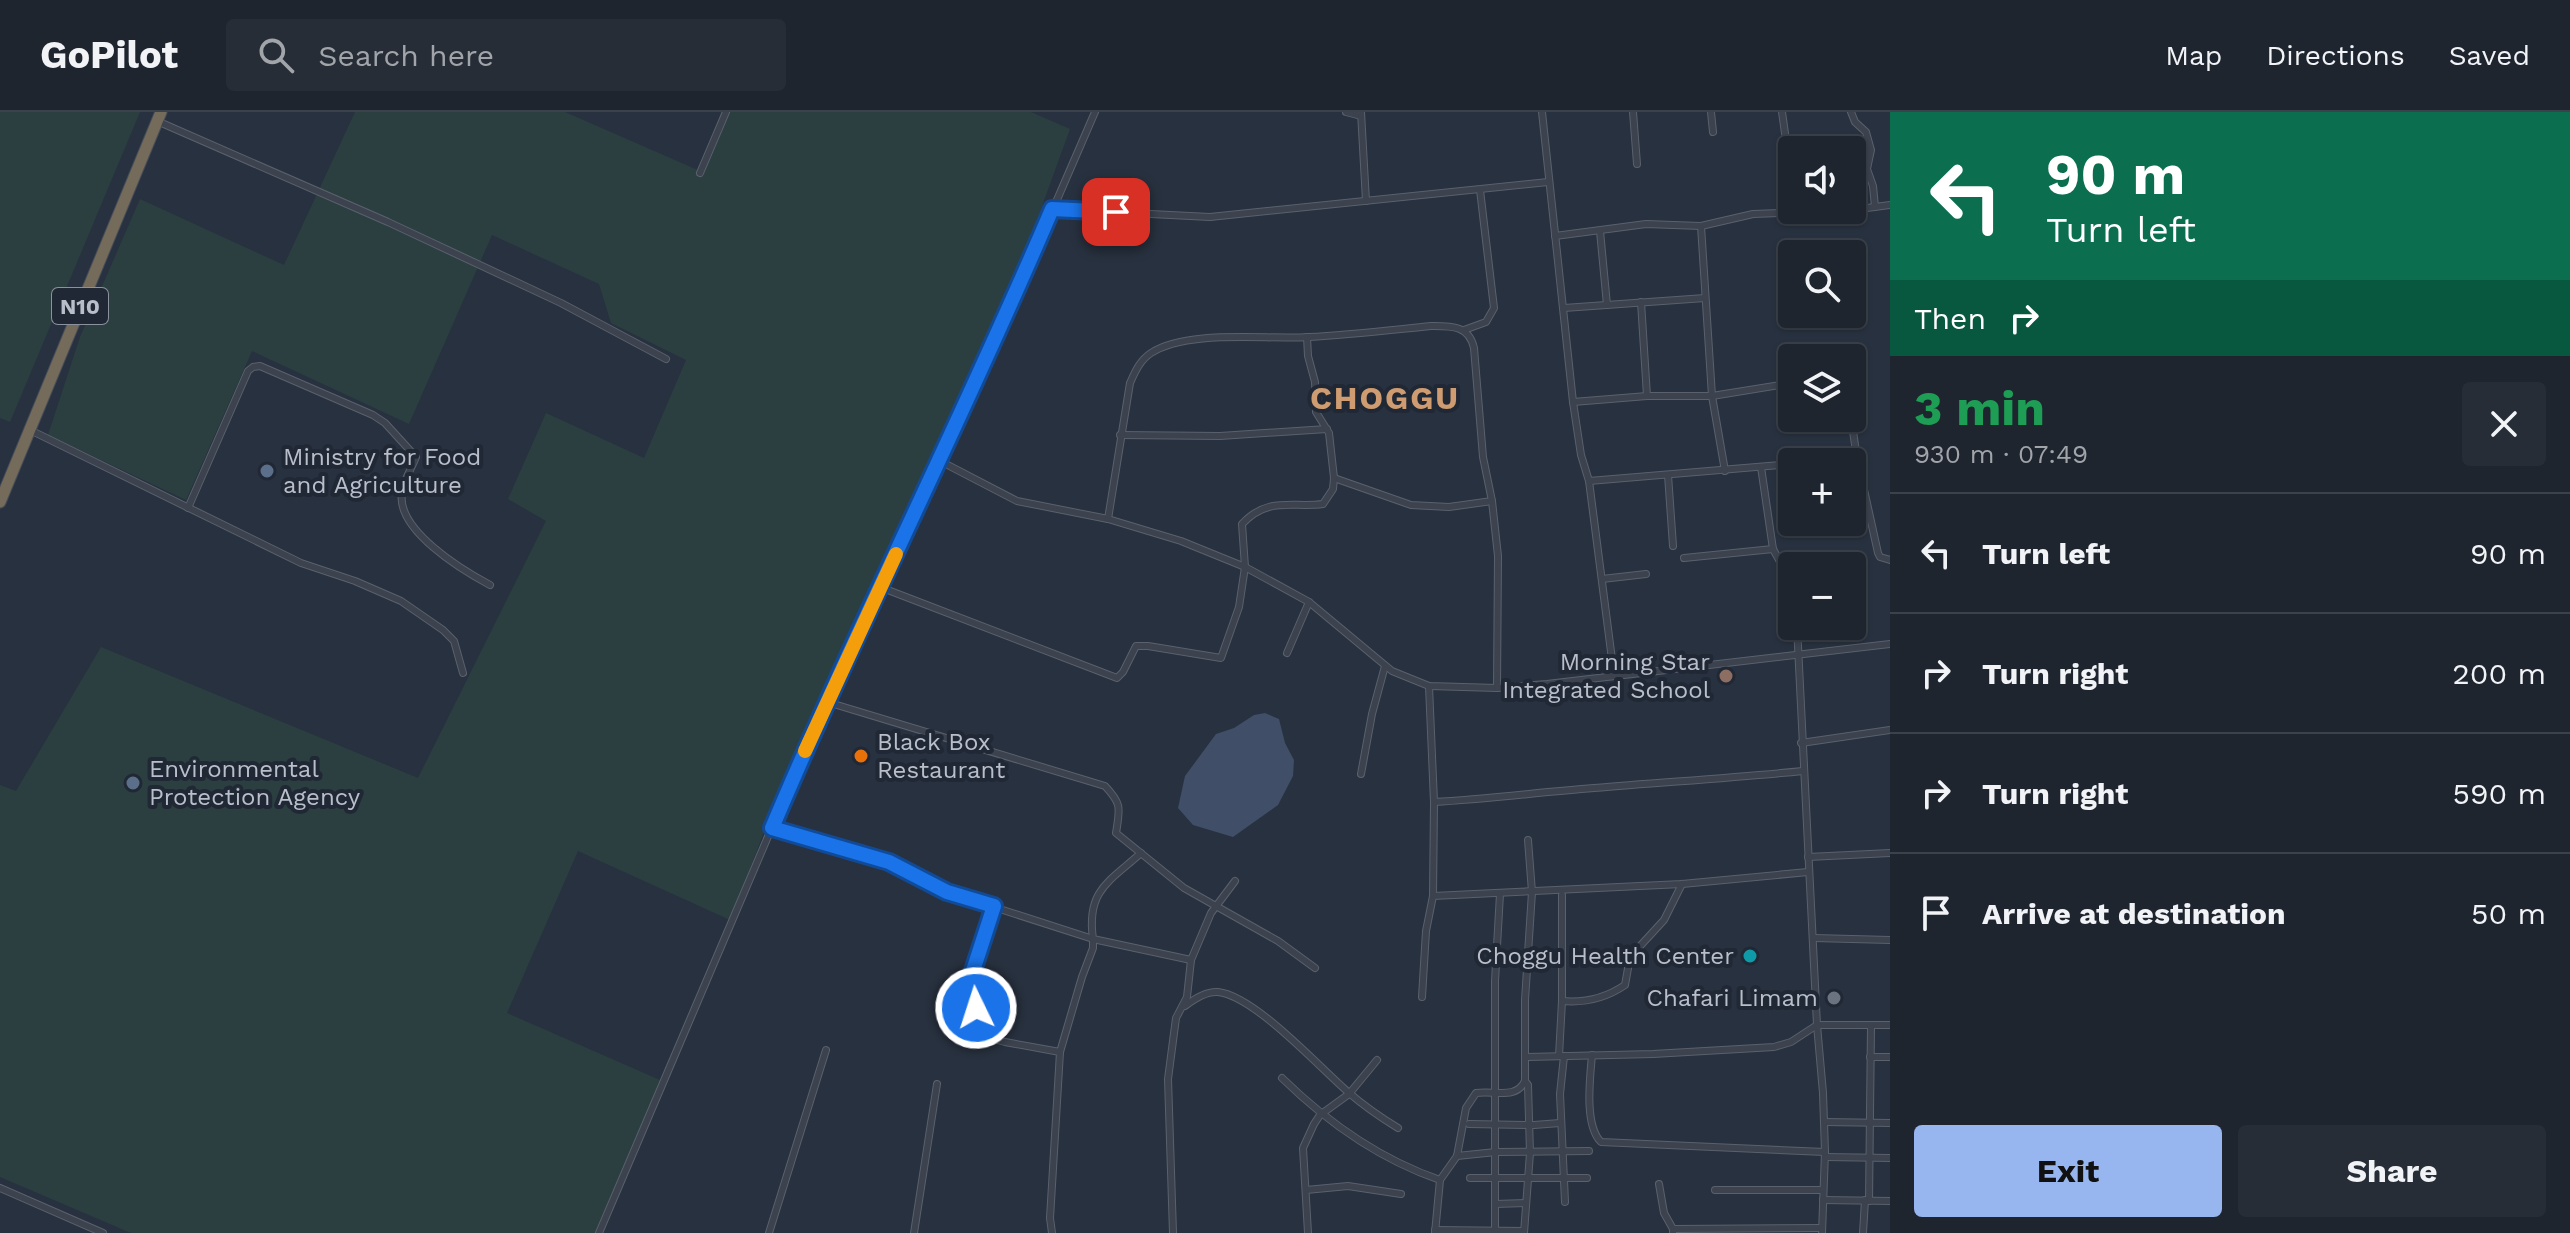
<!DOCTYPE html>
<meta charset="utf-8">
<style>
body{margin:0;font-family:"Work Sans",sans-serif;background:#262d37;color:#f1f3f6;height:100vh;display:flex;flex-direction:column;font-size:30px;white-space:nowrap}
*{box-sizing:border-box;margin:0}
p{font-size:26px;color:#a1a5aa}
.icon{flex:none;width:44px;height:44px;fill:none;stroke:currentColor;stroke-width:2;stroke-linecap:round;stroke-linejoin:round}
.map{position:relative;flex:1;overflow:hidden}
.details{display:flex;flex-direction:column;background:#1e252f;width:680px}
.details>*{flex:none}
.guide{background:#0b6e4f;color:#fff;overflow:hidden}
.controls{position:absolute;left:1778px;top:24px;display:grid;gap:16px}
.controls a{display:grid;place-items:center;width:88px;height:88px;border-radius:8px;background:#1e252f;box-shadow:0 2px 6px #0004,0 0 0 2px #3c424b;font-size:40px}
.pin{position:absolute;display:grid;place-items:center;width:68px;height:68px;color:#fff;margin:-34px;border-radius:16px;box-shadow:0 4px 12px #0006}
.me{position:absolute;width:88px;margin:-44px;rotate:356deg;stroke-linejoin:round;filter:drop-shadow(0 0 6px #0008)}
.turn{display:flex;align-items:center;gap:28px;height:168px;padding:0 24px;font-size:36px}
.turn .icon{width:104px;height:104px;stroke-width:2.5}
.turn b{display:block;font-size:56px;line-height:68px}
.then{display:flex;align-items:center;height:76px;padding:0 24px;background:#0003;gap:16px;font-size:30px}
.round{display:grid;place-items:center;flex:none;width:84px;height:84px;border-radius:8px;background:#262d37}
.headline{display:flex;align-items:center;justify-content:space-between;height:136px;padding:0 24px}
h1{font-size:48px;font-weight:700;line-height:60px;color:#1e9e55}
.action{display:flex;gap:16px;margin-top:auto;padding:16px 24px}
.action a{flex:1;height:92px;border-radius:8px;background:#97b6f0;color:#111;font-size:32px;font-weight:700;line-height:92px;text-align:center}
.action a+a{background:#262d37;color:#f1f3f6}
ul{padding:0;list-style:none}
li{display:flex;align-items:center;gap:24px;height:120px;padding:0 24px;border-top:2px solid #3c424b}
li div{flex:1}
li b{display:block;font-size:30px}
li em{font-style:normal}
header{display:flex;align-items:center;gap:48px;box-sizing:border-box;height:112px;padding:0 40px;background:#1e252f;border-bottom:2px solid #3c424b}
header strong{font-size:38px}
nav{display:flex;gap:44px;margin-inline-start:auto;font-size:28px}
.search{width:560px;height:72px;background:#262d37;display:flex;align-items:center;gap:20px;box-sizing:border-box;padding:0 28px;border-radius:8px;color:#a1a5aa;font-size:30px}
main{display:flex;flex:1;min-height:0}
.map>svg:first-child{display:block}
.green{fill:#2b3f41}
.water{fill:#404e67}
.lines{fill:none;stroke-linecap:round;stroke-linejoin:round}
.street-casing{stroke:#5a616d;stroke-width:8}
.highway-casing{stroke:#474e5a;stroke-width:13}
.street{stroke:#3c434f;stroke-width:6}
.highway{stroke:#756b5a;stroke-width:11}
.route-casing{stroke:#114b97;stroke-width:20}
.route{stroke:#1a73e8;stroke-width:14}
.slow{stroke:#f59e0b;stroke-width:14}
.service-dot{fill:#5c6f8a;stroke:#212835;stroke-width:3}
.education-dot{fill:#8d6e63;stroke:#212835;stroke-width:3}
.food-dot{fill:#e8710a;stroke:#212835;stroke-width:3}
.culture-dot{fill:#0f9aa8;stroke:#212835;stroke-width:3}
.worship-dot{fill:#6b7280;stroke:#212835;stroke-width:3}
.labels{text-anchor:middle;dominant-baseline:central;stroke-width:8;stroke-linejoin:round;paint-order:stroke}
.shield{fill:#212835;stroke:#8b929d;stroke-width:2}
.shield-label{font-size:22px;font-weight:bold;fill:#b9bfca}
.poi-label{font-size:24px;fill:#b9bfca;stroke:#212835;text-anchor:start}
.district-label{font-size:32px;font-weight:bold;letter-spacing:2px;fill:#ce9c70;stroke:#212835}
</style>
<header>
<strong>GoPilot</strong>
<div class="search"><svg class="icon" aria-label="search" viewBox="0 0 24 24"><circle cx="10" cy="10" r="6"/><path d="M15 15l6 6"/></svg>Search here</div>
<nav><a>Map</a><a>Directions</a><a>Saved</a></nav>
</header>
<main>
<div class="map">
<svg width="1890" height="1121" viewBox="0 0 1890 1121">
<rect width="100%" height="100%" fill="#28313f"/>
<g class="green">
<path d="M0,0H140L10,310L0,306Z"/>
<path d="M355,0H565L700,59L721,0H1031L1070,17L1008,188L785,666L730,808L578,739L507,901L660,968L633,1044L595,1121H131L0,1065V673L16,679L101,535L418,666L546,409L508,387L546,301L644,346L686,248L611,211L599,172L492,123L409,312L252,239L186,388L48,323L80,225L140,87L284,153Z"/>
</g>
<path class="water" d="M1265,601L1279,607L1285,631L1294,648L1293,664L1278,693L1233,725L1193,713L1178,696L1185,664L1216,622L1234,616L1254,603Z"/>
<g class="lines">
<g class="street-casing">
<g id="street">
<path d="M1346,0L1361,4"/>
<path d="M1361,0L1366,89"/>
<path d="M1542,0L1573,290L1581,343L1589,369L1792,352"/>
<path d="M1633,0L1637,52"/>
<path d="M1711,0L1713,20"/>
<path d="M1782,0L1792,71"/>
<path d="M1851,0L1855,10L1866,20L1871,38L1867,57L1873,74L1875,95"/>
<path d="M157,9L388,110L561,191L666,247"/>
<path d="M700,61L726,0"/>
<path d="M1052,97L1210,105L1548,70"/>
<path d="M1852,98L1890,93"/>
<path d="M1701,114L1712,284L1725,359"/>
<path d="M1600,119L1607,193"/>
<path d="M1555,124L1646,112L1701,114L1753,102L1851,98"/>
<path d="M1641,190L1647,284"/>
<path d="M1564,196L1705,186"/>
<path d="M1464,218L1486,210L1494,196L1480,78"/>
<path d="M1573,290L1647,284H1712L1792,271"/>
<path d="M1851,306L1857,346L1878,441L1880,445L1890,448"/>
<path d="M30,318L301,451L355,469L401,489L443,518L454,529L463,561"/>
<path d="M1120,323L1220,324L1327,317"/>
<path d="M940,349L1017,389L1108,407L1181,429L1245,455L1309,490L1392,559L1429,574L1497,576L1547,572L1890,532"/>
<path d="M1815,350L1857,346"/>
<path d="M1761,355L1773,437L1789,466L1792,481"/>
<path d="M1668,363L1673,434"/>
<path d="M1334,366L1411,393L1449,395L1492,389"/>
<path d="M1589,369L1614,563"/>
<path d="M188,396L248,259L253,255L260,254L373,303L385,311L416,345C412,356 403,369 402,381C396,418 462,458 490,473"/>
<path d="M1108,407L1130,271C1135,260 1140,248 1151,241C1187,217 1266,228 1309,225C1350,223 1391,218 1431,214C1451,214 1469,213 1474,236L1483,345L1492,389L1498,444L1497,576"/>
<path d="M1684,446L1773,437"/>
<path d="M1602,467L1646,462"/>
<path d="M880,475L1117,566L1123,560L1136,534H1148L1221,546L1239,495L1245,455L1242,412C1268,384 1292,396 1323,392L1333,377L1334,366L1329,321L1316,300L1315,270L1308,244L1307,225"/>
<path d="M1797,514L1817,913L1823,981L1825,1040L1822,1121"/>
<path d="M1287,541L1309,490"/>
<path d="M827,590L1105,674C1122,692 1120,696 1116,721L1184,776L1278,829L1315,856"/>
<path d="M1801,631L1890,618"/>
<path d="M1361,662L1372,602L1385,554"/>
<path d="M1434,690C1488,687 1541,680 1594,676C1664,670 1733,666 1803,659"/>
<path d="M772,716L889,750L947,780L1093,827V836L1082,865L1060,940L1050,1106L1052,1121"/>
<path d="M1141,741C1110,769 1086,778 1093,827L1191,848"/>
<path d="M1808,745L1890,741"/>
<path d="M1433,784L1682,772L1808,760"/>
<path d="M1814,826L1890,828"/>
<path d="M1422,885L1426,819L1433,784L1434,690L1429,574"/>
<path d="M1562,889C1585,891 1606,886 1625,873L1630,845L1664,808L1682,772"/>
<path d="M1185,894C1194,887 1206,879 1218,880C1255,884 1319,955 1348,980C1364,994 1380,1005 1398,1016"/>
<path d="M946,914L1005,930L1060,940"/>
<path d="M982,924L970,868L994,794"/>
<path d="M1592,943C1590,966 1584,1013 1601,1030L1825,1040"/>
<path d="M1559,944L1562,889V783"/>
<path d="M1564,944L1560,982L1565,1090"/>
<path d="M1527,945L1653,942L1774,935L1791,930L1817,913H1890"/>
<path d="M1870,945H1890"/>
<path d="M1282,966C1328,1011 1379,1047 1440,1068"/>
<path d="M1824,1010L1890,1011"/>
<path d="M1469,1012L1534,1013L1560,1011"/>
<path d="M1457,1044L1496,1040L1589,1039"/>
<path d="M1825,1045L1890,1046"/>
<path d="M1470,1066H1587"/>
<path d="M1659,1072L1664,1101L1673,1117V1121"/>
<path d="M0,1076L103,1121"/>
<path d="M1306,1078L1348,1074L1401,1082"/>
<path d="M1715,1078H1823"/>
<path d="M1823,1088L1890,1089"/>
<path d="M1869,1089L1871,914"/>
<path d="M1495,1092L1526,1091"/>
<path d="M1673,1117L1822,1116"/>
<path d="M1435,1118L1524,1119"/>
<path d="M599,1121L804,640L1008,201L1095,0"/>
<path d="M769,1121L826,938"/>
<path d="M914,1121L937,972"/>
<path d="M1173,1121L1168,967L1176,906L1187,885L1191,848L1211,801L1235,769"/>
<path d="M1308,1121L1303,1036L1314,1012L1320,1003L1349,982L1377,948"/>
<path d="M1435,1121L1440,1068L1457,1044L1466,996L1476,981C1494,978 1516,988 1525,969V888L1532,780L1528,728"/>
<path d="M1495,1121V869L1500,782"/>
<path d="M1524,1121L1530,1041L1528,973L1525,969"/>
<path d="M1863,1121L1865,1088"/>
</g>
</g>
<g class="highway-casing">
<path id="highway" d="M0,390L161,0"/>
</g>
<use href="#street" class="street"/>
<use href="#highway" class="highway"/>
</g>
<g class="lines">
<g class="route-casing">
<path id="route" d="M976,896L970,868L994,794L947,780L889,750L772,716C860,508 963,306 1052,97L1116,100"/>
</g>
<use href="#route" class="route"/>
<path class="slow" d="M805,639L896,442"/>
</g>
<g class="service-dot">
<circle cx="267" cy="359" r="8"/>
<circle cx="133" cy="671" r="8"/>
</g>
<circle class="education-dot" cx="1726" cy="564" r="8"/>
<circle class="food-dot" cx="861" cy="644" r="8"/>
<circle class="culture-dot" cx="1750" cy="844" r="8"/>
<circle class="worship-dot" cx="1834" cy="886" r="8"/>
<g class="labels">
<rect class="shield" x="52" y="176" width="56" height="36" rx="6"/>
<g class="shield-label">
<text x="80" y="194">N10</text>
</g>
<g class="poi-label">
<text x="283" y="345">Ministry for Food<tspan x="283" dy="28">and Agriculture</tspan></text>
<text x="1710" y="550" text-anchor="end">Morning Star<tspan x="1710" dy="28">Integrated School</tspan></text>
<text x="877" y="630">Black Box<tspan x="877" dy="28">Restaurant</tspan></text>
<text x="149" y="657">Environmental<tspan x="149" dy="28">Protection Agency</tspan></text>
<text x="1734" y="844" text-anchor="end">Choggu Health Center</text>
<text x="1818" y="886" text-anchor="end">Chafari Limam</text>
</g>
<g class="district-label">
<text x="1385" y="286">CHOGGU</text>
</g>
</g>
</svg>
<div class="controls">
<a><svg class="icon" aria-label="sound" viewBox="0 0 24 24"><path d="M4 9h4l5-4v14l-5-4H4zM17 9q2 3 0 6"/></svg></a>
<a><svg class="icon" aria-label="search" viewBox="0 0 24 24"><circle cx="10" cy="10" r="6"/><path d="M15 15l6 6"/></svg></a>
<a><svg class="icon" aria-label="layers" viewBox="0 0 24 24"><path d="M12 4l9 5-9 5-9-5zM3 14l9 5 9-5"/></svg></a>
<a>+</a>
<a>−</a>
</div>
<div class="pin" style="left:1116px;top:100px;background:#d93025"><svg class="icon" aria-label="arrive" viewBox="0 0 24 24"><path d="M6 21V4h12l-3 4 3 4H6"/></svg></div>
<svg class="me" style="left:976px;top:896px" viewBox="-20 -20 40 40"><circle r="17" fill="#1a73e8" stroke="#fff" stroke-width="3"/><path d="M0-11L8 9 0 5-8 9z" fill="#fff"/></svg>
</div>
<section class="details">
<div class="guide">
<div class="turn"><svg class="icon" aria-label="left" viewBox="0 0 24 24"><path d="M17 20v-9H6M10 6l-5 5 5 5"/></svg><div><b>90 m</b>Turn left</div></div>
<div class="then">Then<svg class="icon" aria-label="right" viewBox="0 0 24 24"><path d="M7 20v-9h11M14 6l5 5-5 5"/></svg></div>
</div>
<div class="headline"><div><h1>3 min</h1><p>930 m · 07:49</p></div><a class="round"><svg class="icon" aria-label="close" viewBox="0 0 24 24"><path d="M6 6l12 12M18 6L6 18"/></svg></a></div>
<ul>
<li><svg class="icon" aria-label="left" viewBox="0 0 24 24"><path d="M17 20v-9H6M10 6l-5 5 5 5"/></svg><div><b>Turn left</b></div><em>90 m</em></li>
<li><svg class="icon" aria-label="right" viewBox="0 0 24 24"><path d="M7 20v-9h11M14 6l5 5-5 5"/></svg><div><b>Turn right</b></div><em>200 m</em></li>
<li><svg class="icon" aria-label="right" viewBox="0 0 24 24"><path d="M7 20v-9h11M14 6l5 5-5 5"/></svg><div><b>Turn right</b></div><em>590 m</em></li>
<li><svg class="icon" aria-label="arrive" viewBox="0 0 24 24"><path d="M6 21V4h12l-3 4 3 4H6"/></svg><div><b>Arrive at destination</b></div><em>50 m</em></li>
</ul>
<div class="action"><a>Exit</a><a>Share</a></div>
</section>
</main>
